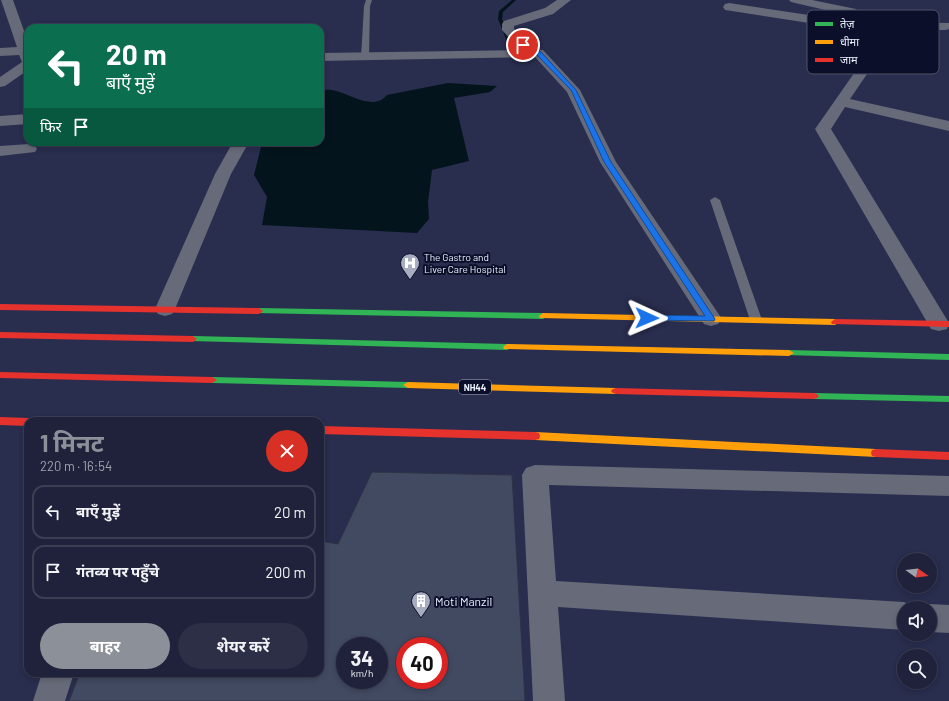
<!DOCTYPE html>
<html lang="hi">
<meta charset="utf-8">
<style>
body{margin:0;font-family:Barlow,"Noto Sans Devanagari",sans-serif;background:#2c2f45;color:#f1f3f6;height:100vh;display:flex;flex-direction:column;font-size:15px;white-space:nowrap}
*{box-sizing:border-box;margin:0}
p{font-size:13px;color:#a1a4af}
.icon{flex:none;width:22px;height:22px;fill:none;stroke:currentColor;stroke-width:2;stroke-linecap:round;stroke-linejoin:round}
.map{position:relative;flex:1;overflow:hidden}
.panel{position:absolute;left:24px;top:417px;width:300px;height:260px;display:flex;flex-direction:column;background:#1f223a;border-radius:12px;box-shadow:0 2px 6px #0003,0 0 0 1px #3c3f54}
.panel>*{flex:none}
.hud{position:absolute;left:24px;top:24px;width:300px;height:122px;border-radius:12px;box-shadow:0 2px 6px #0003,0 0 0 1px #3c3f54;background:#0b6e4f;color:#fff;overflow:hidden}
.needle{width:26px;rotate:104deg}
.buttons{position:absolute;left:897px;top:553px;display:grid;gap:8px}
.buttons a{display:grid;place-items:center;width:40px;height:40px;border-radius:50%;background:#1f223a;box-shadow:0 2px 6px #0003,0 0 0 1px #3c3f54;font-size:20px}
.speed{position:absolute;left:336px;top:637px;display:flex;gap:8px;font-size:20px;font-weight:700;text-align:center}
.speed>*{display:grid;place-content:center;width:52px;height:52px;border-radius:50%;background:#1f223a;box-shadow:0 2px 6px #0003,0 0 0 1px #3c3f54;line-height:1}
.speed small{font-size:10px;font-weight:400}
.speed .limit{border:6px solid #d22;background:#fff;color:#111}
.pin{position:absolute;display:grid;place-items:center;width:34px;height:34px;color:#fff;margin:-17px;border:2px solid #fff;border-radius:50%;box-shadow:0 1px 4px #0007}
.me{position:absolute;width:44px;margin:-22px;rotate:91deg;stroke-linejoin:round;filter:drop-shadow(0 0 3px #0008)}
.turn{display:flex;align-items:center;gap:14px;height:84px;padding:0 16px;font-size:18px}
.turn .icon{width:52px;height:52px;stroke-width:2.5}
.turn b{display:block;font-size:28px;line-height:34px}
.then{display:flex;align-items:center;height:38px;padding:0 16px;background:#0003;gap:8px;font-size:15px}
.round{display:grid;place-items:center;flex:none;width:42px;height:42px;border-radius:21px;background:#2c2f45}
.overview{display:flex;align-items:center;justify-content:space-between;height:68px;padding:0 16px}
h1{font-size:24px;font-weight:700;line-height:30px;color:#8c9099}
.button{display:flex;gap:8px;margin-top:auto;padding:8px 16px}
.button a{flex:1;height:46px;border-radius:24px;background:#8c9099;color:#fff;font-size:16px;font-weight:700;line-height:46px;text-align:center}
.button a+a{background:#2c2f45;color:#f1f3f6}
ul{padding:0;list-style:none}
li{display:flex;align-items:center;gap:12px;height:54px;margin:0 8px 6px;padding:0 8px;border:2px solid #3c3f54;border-radius:12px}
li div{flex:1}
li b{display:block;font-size:15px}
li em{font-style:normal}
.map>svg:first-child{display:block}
.water{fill:#04141c}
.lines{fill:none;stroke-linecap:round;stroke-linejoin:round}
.stream{fill:#04141c;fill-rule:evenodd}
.building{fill:#414a61;stroke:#2e3444;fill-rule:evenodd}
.lane{fill:#676a78;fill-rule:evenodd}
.street{fill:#676a78;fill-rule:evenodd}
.fast{fill:#30b455;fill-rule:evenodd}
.slow{fill:#ff9f0a;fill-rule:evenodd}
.jam{fill:#e5322d;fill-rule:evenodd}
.route{fill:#1a73e8;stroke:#114b97}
.labels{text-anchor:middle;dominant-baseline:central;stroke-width:4;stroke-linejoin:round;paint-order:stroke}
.shield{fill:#0b0f29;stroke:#a8acbf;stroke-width:1}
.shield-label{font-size:9px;font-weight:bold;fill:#ebf0ff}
.poi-label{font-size:10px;fill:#ebf0ff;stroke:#0b0f29;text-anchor:start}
.near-poi-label{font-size:12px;fill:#ebf0ff;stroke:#0b0f29;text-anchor:start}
.key{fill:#0b0f29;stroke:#4e5269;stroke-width:1}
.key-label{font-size:11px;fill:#ebf0ff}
</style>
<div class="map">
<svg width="949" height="701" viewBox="0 0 949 701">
<rect width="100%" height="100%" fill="#292d4e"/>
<path class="water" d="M448,83L497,86L490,92L454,98L469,161L432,170L428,202L429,219L417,233L262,225L267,197L254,175L261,147L266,142H320V90C325,90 331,89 336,91C352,95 374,111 387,95Z"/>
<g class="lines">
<path class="stream" d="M512,0H516L503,12L502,19L514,49L512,50L510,49L498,19L499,11Z"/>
</g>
<path class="building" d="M372,472L512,475L525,701H69L80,673H320V541L338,544ZM345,646H379V680H345ZM405,646H439V680H405Z"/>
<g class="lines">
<g class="lane">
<path d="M366,0H372L370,6L369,57L365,59L361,57L364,6Z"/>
<path d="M715,197L720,200L762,320L760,323H752L750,320L710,200Z"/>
</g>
<g class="street">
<path d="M1,0H13L28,42V70L5,86L0,87V77L22,62L19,55L0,56V48L17,47Z"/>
<path d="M557,0H571L553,14L514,26V29L535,49L543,50L580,90L616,162L722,319L718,324L711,326L704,324L600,162L567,92L535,57L320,61V53L520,50L502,30V24L504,21L545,8Z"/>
<path d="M789,0H812L856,9L858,12L856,15L852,16L795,3L791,2Z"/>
<path d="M729,3L822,17L893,22L949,23V29L946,30H897L850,99L949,121V131L845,107L831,129L949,323L947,329L939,331L931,329L815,129L885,29L822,25L725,10L723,7L725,4Z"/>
<path d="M28,114V124L0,126V116Z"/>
<path d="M233,142H249L231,174L175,309L172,314L165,316L158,314L155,309L215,174Z"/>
<path d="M29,144L35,146L37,149L35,152L0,156V146Z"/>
<path d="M535,465L949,476V496L549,485L556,581L904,602L915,608H904V630L558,607L565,701H533L522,475L526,468Z"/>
<path d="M930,604L949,605V633L930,632V608H920Z"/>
<path d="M42,673H74L65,701H33Z"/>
</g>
<g class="fast">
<path d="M259,308L543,313L547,316L543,319L256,313L255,311L256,309Z"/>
<path d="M193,336L507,344L511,347L507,350L190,341L189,339Z"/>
<path d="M789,350L949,354V360L786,355L784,353Z"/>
<path d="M212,377L408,382L413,385L408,388L212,383L207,380Z"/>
<path d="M814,393L949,396V402L814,399L811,398L809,396L811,394Z"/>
</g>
<g class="slow">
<path d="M543,313L835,319L839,322L835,325L540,318L539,316Z"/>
<path d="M507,344L789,350L794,353L789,356L504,349L503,347Z"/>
<path d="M408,382L616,388L619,389L621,391L619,393L616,394L408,388L403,385Z"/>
<path d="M535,432L876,449L880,450L881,453L880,456L876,457L535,440L531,439L530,436L531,433Z"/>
</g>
<g class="jam">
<path d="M0,304L259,308L263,311L259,314L0,310Z"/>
<path d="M835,319L949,321V327L832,324L831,322Z"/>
<path d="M0,332L193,336L197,339L193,342L0,338Z"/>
<path d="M0,372L212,377L217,380L212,383L0,378Z"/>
<path d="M616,388L814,393L817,394L819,396L817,398L814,399L616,394L613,393L611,391L613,389Z"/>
<path d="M0,417L28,418L32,421H28V426L0,425Z"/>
<path d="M320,426L535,432L539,433L540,436L539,439L535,440L320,434Z"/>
<path d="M876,449L949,452V460L876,457L872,456L871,453L872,450Z"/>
</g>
</g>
<path class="route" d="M523,44L532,51H540L576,90L611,162L715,319L714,321L644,320L643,318L647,315L705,316L604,162L571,90L536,54H529L520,45Z"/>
<defs>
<g id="hospital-pin" transform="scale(1)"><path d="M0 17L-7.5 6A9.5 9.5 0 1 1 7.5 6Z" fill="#a7acc1" stroke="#0b0f29"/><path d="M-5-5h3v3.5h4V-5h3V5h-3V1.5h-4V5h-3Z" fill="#fff"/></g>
<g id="building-pin" transform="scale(1)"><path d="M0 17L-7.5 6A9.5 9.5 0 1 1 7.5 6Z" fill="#a7acc1" stroke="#0b0f29"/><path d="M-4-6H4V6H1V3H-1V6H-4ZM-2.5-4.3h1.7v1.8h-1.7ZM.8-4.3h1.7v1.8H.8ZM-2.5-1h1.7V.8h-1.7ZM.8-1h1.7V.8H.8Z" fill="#fff"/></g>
</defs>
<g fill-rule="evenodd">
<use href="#hospital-pin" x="410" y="263"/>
<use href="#building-pin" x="421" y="601"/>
</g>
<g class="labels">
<rect class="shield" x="459" y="380" width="32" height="14" rx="3"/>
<g class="shield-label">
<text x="475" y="387">NH44</text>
</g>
<g class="poi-label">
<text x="424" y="257">The Gastro and<tspan x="424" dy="12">Liver Care Hospital</tspan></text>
</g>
<g class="near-poi-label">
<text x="435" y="601">Moti Manzil</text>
</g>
</g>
<rect x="807" y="10" width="132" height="64" rx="6" class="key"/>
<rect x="815" y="22" width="18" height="4" fill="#30b455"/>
<rect x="815" y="40" width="18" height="4" fill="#ff9f0a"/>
<rect x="815" y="58" width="18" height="4" fill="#e5322d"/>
<g class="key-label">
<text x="840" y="28">तेज़</text>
<text x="840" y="46">धीमा</text>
<text x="840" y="64">जाम</text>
</g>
</svg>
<div class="buttons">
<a><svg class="needle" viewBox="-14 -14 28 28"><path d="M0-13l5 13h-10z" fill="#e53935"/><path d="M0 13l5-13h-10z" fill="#a1a4af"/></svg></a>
<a><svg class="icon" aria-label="sound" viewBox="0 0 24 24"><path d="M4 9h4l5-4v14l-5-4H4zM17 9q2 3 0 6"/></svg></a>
<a><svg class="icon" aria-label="search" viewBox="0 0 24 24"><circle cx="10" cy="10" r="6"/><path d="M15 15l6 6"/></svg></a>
</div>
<div class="speed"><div>34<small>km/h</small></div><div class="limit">40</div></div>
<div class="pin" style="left:523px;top:45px;background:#d93025"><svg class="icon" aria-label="arrive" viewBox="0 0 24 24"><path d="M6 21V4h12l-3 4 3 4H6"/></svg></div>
<svg class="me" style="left:647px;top:318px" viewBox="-20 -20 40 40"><path d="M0-17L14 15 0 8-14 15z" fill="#1a73e8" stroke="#fff" stroke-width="4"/></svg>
<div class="hud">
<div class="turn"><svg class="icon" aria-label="left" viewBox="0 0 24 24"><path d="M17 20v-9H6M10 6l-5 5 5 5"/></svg><div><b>20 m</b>बाएँ मुड़ें</div></div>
<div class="then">फिर<svg class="icon" aria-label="arrive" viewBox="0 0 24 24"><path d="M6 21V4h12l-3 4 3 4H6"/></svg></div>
</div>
<section class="panel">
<div class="overview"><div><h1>1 मिनट</h1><p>220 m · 16:54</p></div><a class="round" style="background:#d93025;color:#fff"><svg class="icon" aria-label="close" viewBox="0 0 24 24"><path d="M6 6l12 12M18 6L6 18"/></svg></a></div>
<ul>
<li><svg class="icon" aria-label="left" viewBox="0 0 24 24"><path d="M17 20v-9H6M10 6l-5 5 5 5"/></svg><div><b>बाएँ मुड़ें</b></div><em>20 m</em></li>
<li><svg class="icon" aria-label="arrive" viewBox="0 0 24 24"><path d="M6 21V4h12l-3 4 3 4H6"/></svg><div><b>गंतव्य पर पहुँचे</b></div><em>200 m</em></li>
</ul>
<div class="button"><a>बाहर</a><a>शेयर करें</a></div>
</section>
</div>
